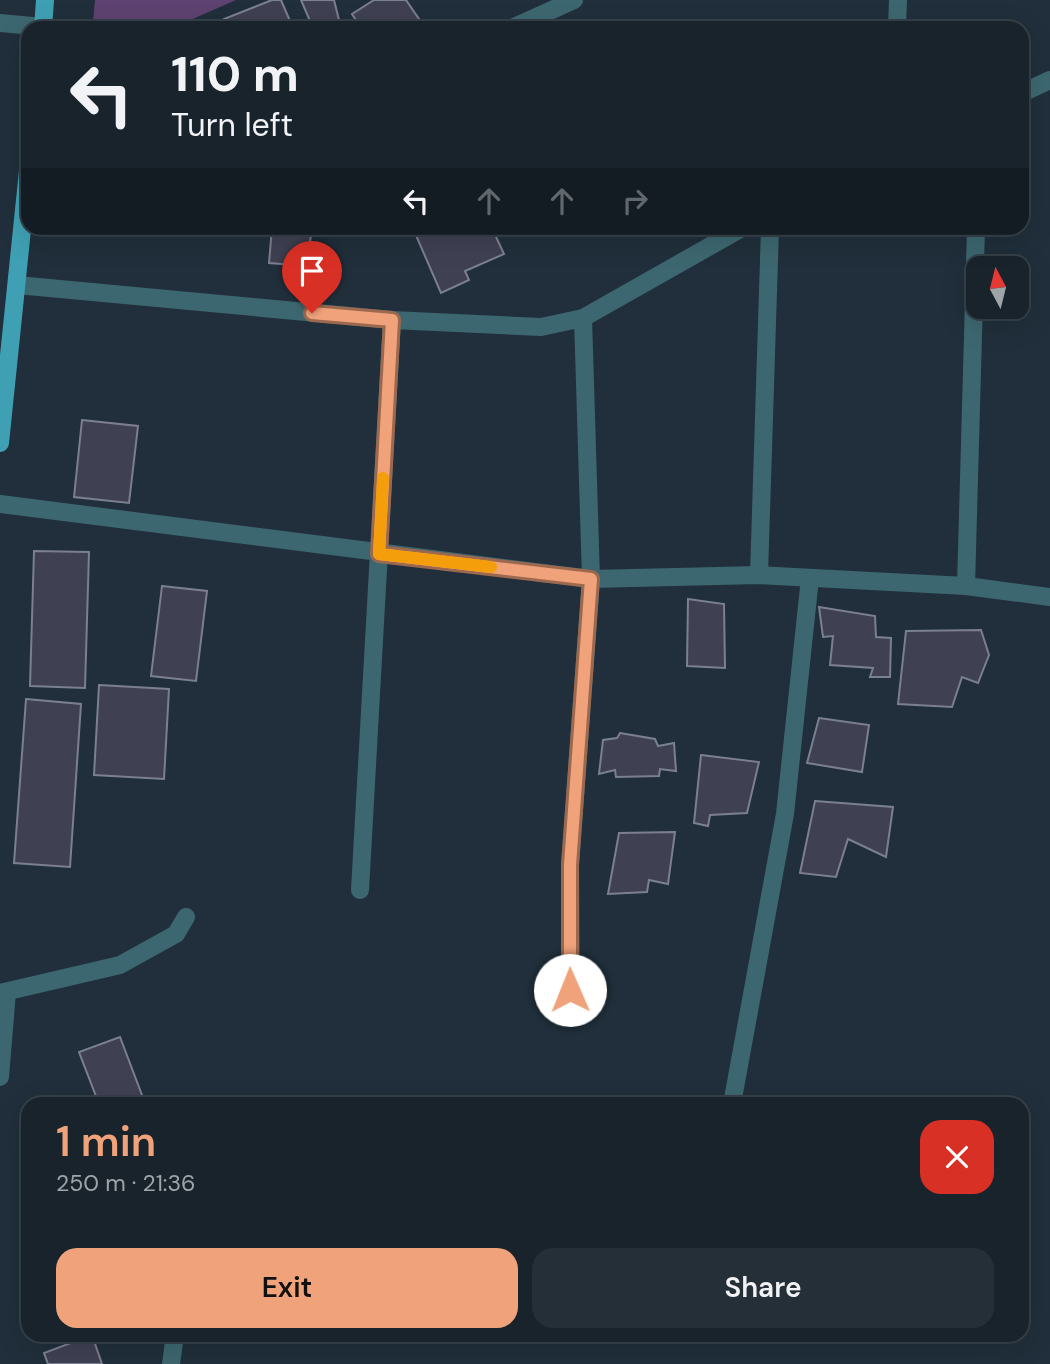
<!DOCTYPE html>
<meta charset="utf-8">
<style>
body{margin:0;font-family:"DM Sans",sans-serif;background:#252f38;color:#f1f3f6;height:100vh;display:flex;flex-direction:column;font-size:26px;white-space:nowrap}
*{box-sizing:border-box;margin:0}
p{font-size:23px;color:#9fa4a9}
.icon{flex:none;width:38px;height:38px;fill:none;stroke:currentColor;stroke-width:2;stroke-linecap:round;stroke-linejoin:round}
.map{position:relative;flex:1;overflow:hidden}
.sheet{position:absolute;left:21px;top:1097px;width:1008px;height:245px;display:flex;flex-direction:column;background:#18232c;border-radius:21px;box-shadow:0 7px 28px #0002,0 0 0 2px #364048}
.sheet>*{flex:none}
.top-card{position:absolute;left:21px;top:21px;width:1008px;height:214px;border-radius:21px;box-shadow:0 7px 28px #0002,0 0 0 2px #364048;background:#18232c;color:#f1f3f6;overflow:hidden}
.needle{width:46px;rotate:353deg}
.tools{position:absolute;left:966px;top:256px;display:grid;gap:14px}
.tools a{display:grid;place-items:center;width:63px;height:63px;border-radius:14px;background:#18232c;box-shadow:0 7px 28px #0002,0 0 0 2px #364048;font-size:35px}
.pin{position:absolute;display:grid;place-items:center;width:60px;height:60px;color:#fff;margin:-72px -30px;border-radius:50% 50% 50% 0;rotate:-45deg;box-shadow:0 0 7px #0007}
.pin .icon{rotate:45deg}
.me{position:absolute;width:77px;margin:-38px;rotate:359deg;stroke-linejoin:round;filter:drop-shadow(0 0 5px #0008)}
.turn{display:flex;align-items:center;gap:24px;height:147px;padding:0 35px;font-size:32px}
.turn .icon{width:91px;height:91px;stroke-width:2.5}
.turn b{display:block;font-size:49px;line-height:60px}
.lanes{display:flex;align-items:center;height:66px;padding:0 35px;background:#0003;justify-content:center;gap:35px;direction:ltr}
.lanes .off{opacity:.35}
.round{display:grid;place-items:center;flex:none;width:74px;height:74px;border-radius:21px;background:#252f38}
.head{display:flex;align-items:center;justify-content:space-between;height:119px;padding:0 35px}
h1{font-size:42px;font-weight:600;line-height:52px;color:#f0a27a}
.cta{display:flex;gap:14px;margin-top:auto;padding:14px 35px}
.cta a{flex:1;height:80px;border-radius:21px;background:#f0a27a;color:#111;font-size:28px;font-weight:600;line-height:80px;text-align:center}
.cta a+a{background:#252f38;color:#f1f3f6}
.map>svg:first-child{display:block}
.green{fill:#5e4271}
.building{fill:#3f4153;stroke:#7b7f92;stroke-width:2}
.lines{fill:none;stroke-linecap:round;stroke-linejoin:round}
.minor{stroke:#3d6770;stroke-width:18}
.major{stroke:#3fa0b3;stroke-width:18}
.route-casing{stroke:#9c694f;stroke-width:18}
.route{stroke:#f0a27a;stroke-width:12}
.slow{stroke:#f59e0b;stroke-width:12}
</style>
<div class="map">
<svg width="1050" height="1364" viewBox="0 0 1050 1364">
<rect width="100%" height="100%" fill="#202f3b"/>
<path class="green" d="M95,0H236L172,28H135L93,22Z"/>
<g class="building">
<path d="M272,0H281L293,28H228L224,19Z"/>
<path d="M301,0H334L341,28H313Z"/>
<path d="M374,0H406L419,19L406,28H361L352,14Z"/>
<path d="M272,228H345V235L311,233L308,266L269,263Z"/>
<path d="M427,228H492L504,254L465,271L469,280L441,293L415,233Z"/>
<path d="M82,420L138,426L129,503L74,497Z"/>
<path d="M34,551L89,552L85,688L30,686Z"/>
<path d="M162,586L207,591L196,681L151,676Z"/>
<path d="M688,599L724,604L725,668L687,666Z"/>
<path d="M819,607L875,616L876,637L891,638L890,677H870L873,668L830,665L833,636L823,637Z"/>
<path d="M981,630L989,655L978,683L962,677L952,707L898,704L906,631Z"/>
<path d="M99,685L169,689L164,779L94,775Z"/>
<path d="M26,699L81,704L70,867L14,863Z"/>
<path d="M819,718L869,725L862,772L807,763Z"/>
<path d="M620,733L655,739L658,746L674,743L676,771L660,769L659,776L616,777L615,770L599,774L603,740L617,738Z"/>
<path d="M701,755L759,762L747,813L710,815L708,826L694,823Z"/>
<path d="M815,801L893,807L886,857L848,839L836,877L800,873Z"/>
<path d="M675,832L668,884L649,880L647,892L608,894L619,833Z"/>
<path d="M120,1037L145,1103L140,1104H99L79,1052Z"/>
<path d="M92,1335L102,1364H48L44,1353Z"/>
</g>
<g class="lines">
<g class="minor">
<path d="M0,23L43,27"/>
<path d="M512,28L574,0"/>
<path d="M897,28L898,0"/>
<path d="M1022,93L1050,80"/>
<path d="M17,285L392,320L541,327L583,318L742,228"/>
<path d="M0,504L591,579L759,575L966,586L1050,597"/>
<path d="M759,575L770,228"/>
<path d="M966,586L976,228"/>
<path d="M360,890L392,320"/>
<path d="M0,993L120,965L176,934L186,917"/>
<path d="M571,1017L570,865L591,579L583,318"/>
<path d="M0,1077L7,992"/>
<path d="M732,1104L785,814L810,578"/>
<path d="M171,1364L175,1335"/>
</g>
<g class="major">
<path d="M43,28L45,0"/>
<path d="M0,443L28,171"/>
</g>
</g>
<g class="lines">
<g class="route-casing">
<path id="route" d="M312,313L392,320L379,554L591,579L570,865V990"/>
</g>
<use href="#route" class="route"/>
<path class="slow" d="M383,478L379,554L491,567"/>
</g>
</svg>
<div class="tools">
<a><svg class="needle" viewBox="-14 -14 28 28"><path d="M0-13l5 13h-10z" fill="#e53935"/><path d="M0 13l5-13h-10z" fill="#9fa4a9"/></svg></a>
</div>
<div class="pin" style="left:312px;top:313px;background:#d93025"><svg class="icon" aria-label="arrive" viewBox="0 0 24 24"><path d="M6 21V4h12l-3 4 3 4H6"/></svg></div>
<svg class="me" style="left:570px;top:990px" viewBox="-20 -20 40 40"><circle r="19" fill="#fff"/><path d="M0-13L10 11 0 6-10 11z" fill="#f0a27a"/></svg>
<div class="top-card">
<div class="turn"><svg class="icon" aria-label="left" viewBox="0 0 24 24"><path d="M17 20v-9H6M10 6l-5 5 5 5"/></svg><div><b>110 m</b>Turn left</div></div>
<div class="lanes"><svg class="icon" aria-label="left" viewBox="0 0 24 24"><path d="M17 20v-9H6M10 6l-5 5 5 5"/></svg><svg class="icon off" aria-label="ahead" viewBox="0 0 24 24"><path d="M12 20V5M6 11l6-6 6 6"/></svg><svg class="icon off" aria-label="ahead" viewBox="0 0 24 24"><path d="M12 20V5M6 11l6-6 6 6"/></svg><svg class="icon off" aria-label="right" viewBox="0 0 24 24"><path d="M7 20v-9h11M14 6l5 5-5 5"/></svg></div>
</div>
<section class="sheet">
<div class="head"><div><h1>1 min</h1><p>250 m · 21:36</p></div><a class="round" style="background:#d93025;color:#fff"><svg class="icon" aria-label="close" viewBox="0 0 24 24"><path d="M6 6l12 12M18 6L6 18"/></svg></a></div>
<div class="cta"><a>Exit</a><a>Share</a></div>
</section>
</div>
